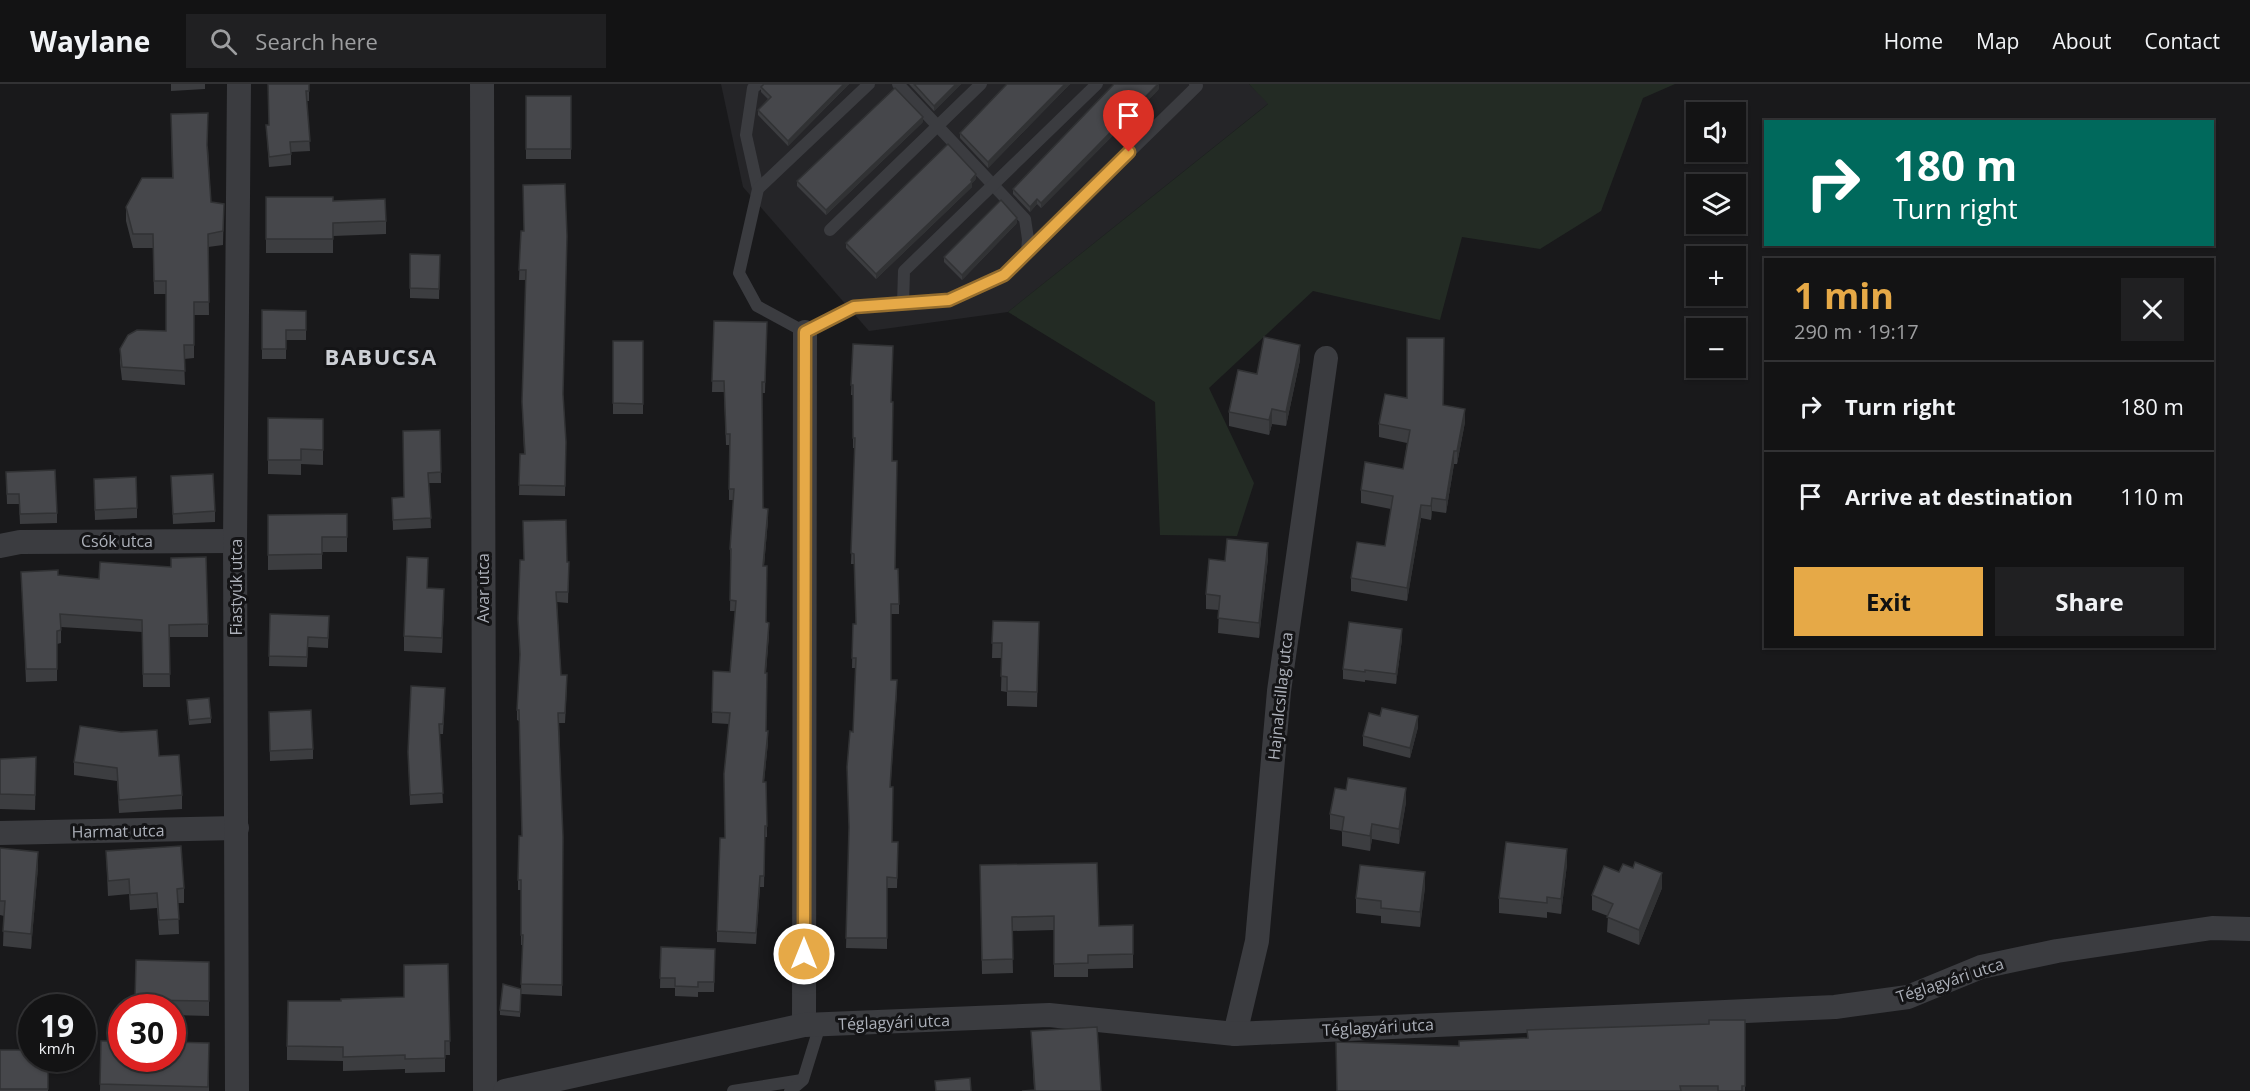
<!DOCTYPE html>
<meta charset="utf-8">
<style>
body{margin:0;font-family:"Open Sans",sans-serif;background:#202022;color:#f1f3f6;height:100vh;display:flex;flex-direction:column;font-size:22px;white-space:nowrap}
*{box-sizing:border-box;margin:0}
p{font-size:20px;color:#9d9ea0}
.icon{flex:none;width:33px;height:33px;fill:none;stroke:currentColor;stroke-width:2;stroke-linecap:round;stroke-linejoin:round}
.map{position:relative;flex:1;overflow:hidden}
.drawer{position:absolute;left:1764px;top:174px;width:450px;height:390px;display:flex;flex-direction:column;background:#131314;border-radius:0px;box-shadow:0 2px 4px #0004,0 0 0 2px #323234}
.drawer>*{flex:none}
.banner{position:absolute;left:1764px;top:36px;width:450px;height:126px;border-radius:0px;box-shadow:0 2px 4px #0004,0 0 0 2px #323234;background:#00695c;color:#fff;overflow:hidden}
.controls{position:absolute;left:1686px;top:18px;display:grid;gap:12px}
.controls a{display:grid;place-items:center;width:60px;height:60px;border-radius:0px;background:#131314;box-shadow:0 2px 4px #0004,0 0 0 2px #323234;font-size:30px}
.speed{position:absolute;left:18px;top:910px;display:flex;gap:12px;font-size:30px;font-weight:700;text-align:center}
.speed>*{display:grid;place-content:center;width:78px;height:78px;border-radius:50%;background:#131314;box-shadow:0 2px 4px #0004,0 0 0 2px #323234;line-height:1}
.speed small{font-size:15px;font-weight:400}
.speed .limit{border:9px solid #d22;background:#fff;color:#111}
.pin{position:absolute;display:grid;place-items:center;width:51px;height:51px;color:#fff;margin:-62px -26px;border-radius:50% 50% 50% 0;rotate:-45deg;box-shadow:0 0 6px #0007}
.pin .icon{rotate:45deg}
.me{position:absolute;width:66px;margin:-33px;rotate:0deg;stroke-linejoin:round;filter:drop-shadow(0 0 4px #0008)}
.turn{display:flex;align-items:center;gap:21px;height:126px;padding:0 30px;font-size:27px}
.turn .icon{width:78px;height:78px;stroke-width:2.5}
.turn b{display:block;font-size:42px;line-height:51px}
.round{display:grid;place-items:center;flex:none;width:63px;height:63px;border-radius:0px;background:#202022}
.overview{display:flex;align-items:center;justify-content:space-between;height:102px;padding:0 30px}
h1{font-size:36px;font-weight:700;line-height:45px;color:#e6a947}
.button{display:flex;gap:12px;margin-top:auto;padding:12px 30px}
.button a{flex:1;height:69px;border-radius:0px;background:#e6a947;color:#111;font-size:24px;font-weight:700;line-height:69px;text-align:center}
.button a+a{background:#202022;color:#f1f3f6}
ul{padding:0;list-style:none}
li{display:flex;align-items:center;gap:18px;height:90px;padding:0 30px;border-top:2px solid #323234}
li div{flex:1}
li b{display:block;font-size:22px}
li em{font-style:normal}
header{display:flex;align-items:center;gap:36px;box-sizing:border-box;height:84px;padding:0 30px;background:#131314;border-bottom:2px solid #323234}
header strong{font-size:28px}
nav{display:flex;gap:33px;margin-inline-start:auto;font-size:21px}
.search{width:420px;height:54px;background:#202022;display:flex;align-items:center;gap:15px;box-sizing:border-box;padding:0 21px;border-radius:0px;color:#9d9ea0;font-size:22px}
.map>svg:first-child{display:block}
.built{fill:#252528}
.green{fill:#232b24}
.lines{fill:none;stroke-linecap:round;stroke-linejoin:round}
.service{stroke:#3b3c40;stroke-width:12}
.minor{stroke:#3b3c40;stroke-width:24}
.wall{fill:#3c3d40}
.shaded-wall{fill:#313234}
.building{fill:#46474b;stroke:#313234;stroke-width:1.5}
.route-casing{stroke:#966e2e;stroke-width:15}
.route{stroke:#e6a947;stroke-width:10}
.labels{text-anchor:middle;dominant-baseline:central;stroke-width:6;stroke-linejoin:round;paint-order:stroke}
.street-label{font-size:16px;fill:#adb1ba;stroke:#141416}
.district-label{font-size:22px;font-weight:bold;letter-spacing:1.5px;fill:#cdd0d6;stroke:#141416}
</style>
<header>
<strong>Waylane</strong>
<div class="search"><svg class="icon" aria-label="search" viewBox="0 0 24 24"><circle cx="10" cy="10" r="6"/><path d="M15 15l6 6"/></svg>Search here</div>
<nav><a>Home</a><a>Map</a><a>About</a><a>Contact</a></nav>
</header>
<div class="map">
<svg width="2250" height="1007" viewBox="0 0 2250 1007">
<rect width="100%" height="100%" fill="#19191b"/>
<path class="built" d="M721,0H1249L1269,19L1008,228L869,247L743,103Z"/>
<path class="green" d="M1249,0H1675L1643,14L1601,127L1540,165L1462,153L1440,236L1313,207L1209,304L1254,399L1237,452L1160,451L1155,318L1008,228L1268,20Z"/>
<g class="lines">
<g class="service">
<path d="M758,0L753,4L746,51L758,105"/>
<path d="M869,0L758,105L739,189L757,222L805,248L854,223L949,216L1004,191L1197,2L1195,0"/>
<path d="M898,0L1025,135L1028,155L1027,168"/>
<path d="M830,146L981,0"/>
<path d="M903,220L904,187L1097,0"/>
<path d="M733,1007L802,996"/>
<path d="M790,1007L803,996L820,941"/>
</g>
<g class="minor">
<path d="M482,0L485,1007"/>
<path d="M0,462L20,458L235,457"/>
<path d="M0,749L237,744"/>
<path d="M804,941L805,248"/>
<path d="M1235,950L1257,857L1279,607L1326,274"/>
<path d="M237,1007L235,457L239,0"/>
<path d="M505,1007L804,941L1049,931L1235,950L1835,923L1908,913L1981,883L2057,867L2212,844L2250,845"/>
</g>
</g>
<g class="wall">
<path d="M171,0H205V5L171,7Z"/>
<path d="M309,0V17H307L310,67L291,68V81L269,83L266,41H269Z"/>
<path d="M849,0L788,62L758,31V26L768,15L761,8V3Z"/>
<path d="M909,0H961L934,27Z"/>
<path d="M1007,0H1070L988,84L960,54V49Z"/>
<path d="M1159,5L1041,124L1037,120L1030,128L1013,110V105Z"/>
<rect x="526" y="12" width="45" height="63"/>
<path d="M171,30L208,63L211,118L224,120L223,161L208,163L209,231H194V274L184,275L185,301L122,296L120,279V265L166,247V210H154L153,164H133L126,137V123L172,94Z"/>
<path d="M923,38L826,131L797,102V97Z"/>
<path d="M976,95L972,99V103L876,195L846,164V159Z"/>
<path d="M266,113L333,117L386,137V150L333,152V169H266Z"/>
<path d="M1017,139L962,196L944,178V173Z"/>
<path d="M521,147L563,313L566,358L565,412L519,411L520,370H524L522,318L526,196H519Z"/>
<path d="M410,170L440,171L439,215L410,214Z"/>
<path d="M262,226L306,227V256H286V275H262Z"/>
<path d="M714,237L767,238L765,309H762L763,424L768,436L764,482L766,538L769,550L766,589V647L768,658L764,698H766L767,753H765L764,803H760L756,860L717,858V847L725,754L729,640L712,639L713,587L730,588L735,527H730L731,476H730V465L734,416H729V361H726L724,308H712Z"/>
<rect x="613" y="257" width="30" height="73"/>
<path d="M853,260L891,318L895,485L899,520V530H891V596L897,606L890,703L892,758L898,768L897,804H887V865L846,864L849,748L856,584H852L853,540H856L854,480H851L855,364H853V311H851Z"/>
<path d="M1300,276L1286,342L1272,340L1269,351L1229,342V328L1257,290Z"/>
<path d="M1407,314L1444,321L1465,338L1457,380H1454L1446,429L1432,427L1431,436L1421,434L1407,517L1351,507V494L1385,462L1391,425L1361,419V406L1403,385L1407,359L1379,353V340Z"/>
<path d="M268,334L323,335V381L301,380V391L268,390Z"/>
<path d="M440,346L441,399H429L431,444L393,446L392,414L404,413Z"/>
<path d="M6,388L57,429V439L20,440L19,420H7Z"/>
<path d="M171,392L215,427V438L173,440Z"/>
<path d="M94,405L137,424V434L95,436Z"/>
<path d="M347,430V468H322V485L268,486V431Z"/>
<path d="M1268,474L1259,554L1218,549L1219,526L1206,525V510L1225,477Z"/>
<path d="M524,476L569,478L568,519L557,518L561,591L567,601L565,639H559L563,753L562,912L521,910L520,933L500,931V926L521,905L523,861H521V806H518V796L522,752L519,637L517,636V626L520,575L518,535Z"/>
<path d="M21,488L58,491L208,540V553H169L170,603H143L142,548L61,543V559L57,560V597L26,598Z"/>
<path d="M427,504L444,520L442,569L404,567V552Z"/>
<path d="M270,530L329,532L328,564L308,563L307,583L269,582Z"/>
<path d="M993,537L1039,538L1037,623L1007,622V608L1001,607L1002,574H992Z"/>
<path d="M1402,555L1396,600L1365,596V598L1343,595V585Z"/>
<path d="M445,614L443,650H439L443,719L410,721L408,668Z"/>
<path d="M187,621L211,634V639L189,641Z"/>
<path d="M269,638L313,665V675L270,677Z"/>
<path d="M1418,643L1410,674L1363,662V652Z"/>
<path d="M159,672L182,711V725L119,729L117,697L74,691V678Z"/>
<path d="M0,675L36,688L35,726L0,725Z"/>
<path d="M1406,718L1399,760L1372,755L1370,767L1342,762V747L1330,745V730Z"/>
<path d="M0,764L38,783L31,865L3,862L4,832L0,831Z"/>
<path d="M106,767L184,804V819H178L179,850L159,851L157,824L130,826L129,810L108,812Z"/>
<path d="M1567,780L1561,830L1547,828V834L1499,829V814Z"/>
<path d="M980,781L1099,842L1133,841V884L1088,885V893H1054V846L1012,847L1013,889L982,890Z"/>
<path d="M1425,803L1420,843L1381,839V832L1356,829V814Z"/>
<path d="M1662,804L1639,861L1607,848L1608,832L1592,826V811Z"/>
<path d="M661,863L715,865L714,908H698V913L675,912V904H660Z"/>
<path d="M136,876L209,878V932L172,931V924H135Z"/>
<path d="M448,880L450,971H445V988L405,989V985L343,987V977L287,976V962L341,917L404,913Z"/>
<path d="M1745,936V1007H1336L1459,962L1527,954V946L1709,940Z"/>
<path d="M1031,947L1101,1007L1034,1006Z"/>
<path d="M101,957L209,959V1007H100Z"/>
<path d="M0,966L48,975V1007H0Z"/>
</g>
<g class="shaded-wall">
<path d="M844,0H849L788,62V57Z"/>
<path d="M956,0H961L934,27V22Z"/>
<path d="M1065,0H1070L988,84V78Z"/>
<path d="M1159,0V5L1041,124V119Z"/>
<path d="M923,33V38L826,131V126Z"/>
<path d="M976,90V95L972,99V103L876,195V190Z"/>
<path d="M1037,115V120L1030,128V123Z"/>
<path d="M1017,134V139L962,196V191Z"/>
<path d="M1300,261V276L1286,342V328Z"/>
<path d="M1272,325V340L1269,351V336Z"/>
<path d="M1465,325V338L1457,380V367Z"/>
<path d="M1454,367V380L1446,429V416Z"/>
<path d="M1432,414V427L1431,436V422Z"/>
<path d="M1421,421V434L1407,517V504Z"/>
<path d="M768,425V436L763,493V482Z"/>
<path d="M1268,459V474L1259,554V539Z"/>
<path d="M444,505V520L442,569V554Z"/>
<path d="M769,539V550L765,600V589Z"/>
<path d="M1402,545V555L1396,600V590Z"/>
<path d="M897,596V606L890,713V703Z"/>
<path d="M1418,632V643L1410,674V664Z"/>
<path d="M768,647V658L763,709V698Z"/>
<path d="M1406,704V718L1399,760V745Z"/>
<path d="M1372,740V755L1370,767V752Z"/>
<path d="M1567,765V780L1561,830V815Z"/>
<path d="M38,768V783L31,865V850Z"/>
<path d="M1425,788V803L1420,843V828Z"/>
<path d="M1662,789V804L1639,861V846Z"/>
</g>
<g class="building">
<path d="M268,0H309V7H306L310,57L290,58L291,70L269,73L266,41H269Z"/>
<path d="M764,0H844L788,57L758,26L771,13L761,3Z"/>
<path d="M914,0H956L934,22Z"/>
<path d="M1007,0H1065L988,78L960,49Z"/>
<path d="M1114,0H1158L1041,119L1037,115L1030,123L1013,105Z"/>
<path d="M895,4L923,33L826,126L797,97Z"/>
<rect x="526" y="12" width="45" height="53"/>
<path d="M208,29L207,61L211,118L224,120L223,147L208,150L209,218H194V261H184L185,287L122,283L120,265L128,251L137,246L166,247V197H154L153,150H133L126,123L142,94H173L171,30Z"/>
<path d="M948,60L976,90L971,96L972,98L876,190L846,159Z"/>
<path d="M565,100L567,152L563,310L566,358L565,402L519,401L520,370H525L522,318L526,186H519L521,147H524L523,101Z"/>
<path d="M266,113H333V117L385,115L386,137L333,139V155H266Z"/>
<path d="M1001,116L1017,134L962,191L944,173Z"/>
<path d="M410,170L440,171L439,205L410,204Z"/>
<path d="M262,226L306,227V246H286V265H262Z"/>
<path d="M714,237L767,238L765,298H762L763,424L768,425L763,482H767L766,538L769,539L765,589H767L766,647H768L763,698H766L767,742H765L764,792H760L756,849L717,847L720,754H725L724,690L730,629L712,628L713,587L730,588L736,517L730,516L731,465H730L734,405H729L730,350H726L724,297H712Z"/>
<path d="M1264,253L1300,261L1286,328L1272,325L1269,336L1229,328L1238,286L1257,290Z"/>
<path d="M1407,254H1444L1443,321L1465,325L1457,367H1454L1446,416L1432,414L1431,422L1421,421L1407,504L1351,494L1357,458L1385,462L1393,412L1361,406L1365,378L1403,385L1410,346L1379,340L1385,310L1407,314Z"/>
<path d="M613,257H643V320L613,319Z"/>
<path d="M853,260L893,262L891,318H893L892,377H897L895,485H898L899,520H891V596H897L890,703H893L892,758H898L897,794L887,793V854H846L849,743L847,683L850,647L853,648L856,574H852L853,540H856L854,470L851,469L855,354H853V301H851Z"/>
<path d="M268,334L323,335V366L301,365V376H268Z"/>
<path d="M440,346L441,388L428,389L431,434L393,436L392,414L404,413L403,347Z"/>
<path d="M55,386L57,429L20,430L19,410H7L6,388Z"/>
<path d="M213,390L215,427L173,430L171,392Z"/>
<path d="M136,393L137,424L95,426L94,395Z"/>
<path d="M347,430V453H322V470L268,471V431Z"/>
<path d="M566,436L567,478H569L568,508H556L561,591H567L565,629H558L563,753L562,901L521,900L523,851H521V796H518L519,752H522L519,626H517L520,570L518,535L520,476H524L523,437Z"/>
<path d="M1227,455L1268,459L1259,539L1218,534L1220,512L1206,510L1209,475L1225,477Z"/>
<path d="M206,473L208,540L169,541L170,590H143L142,536L60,530L61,546L57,547V585H26L21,488L58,486V491L99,495L100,478L171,483V474Z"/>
<path d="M407,473L428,474L427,504L444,505L442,554L404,552Z"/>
<path d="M270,530L329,532L328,554L308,553L307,573L269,572Z"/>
<path d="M993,537L1039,538L1037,608L1007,607V593L1001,592L1002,559H992Z"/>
<path d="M1349,538L1402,545L1396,590L1365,586V588L1343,585Z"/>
<path d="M411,602L445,604L443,640H439L443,709L410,711L408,668Z"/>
<path d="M209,614L211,634L189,636L187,616Z"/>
<path d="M1382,624L1418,632L1410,664L1363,652L1369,629L1380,632Z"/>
<path d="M311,626L313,665L270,667L269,628Z"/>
<path d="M80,642L121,648L157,646L159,672L179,671L182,711L119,716L117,684L74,678Z"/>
<path d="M36,673L35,711L0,710V675Z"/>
<path d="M1348,694L1406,704L1399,745L1372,740L1370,752L1342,747L1344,733L1330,730L1335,704L1346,706Z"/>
<path d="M1506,758L1567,765L1561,815L1547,813V819L1499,814Z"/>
<path d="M181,762L184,804L177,805L179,835L159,836L157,809L130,811L129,795L108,797L106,767Z"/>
<path d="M0,764L38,768L31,850L3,847L5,817H0Z"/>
<path d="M1635,778L1662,789L1639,846L1607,833L1613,820L1592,811L1604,782L1619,788L1623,780L1633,784Z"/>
<path d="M1097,779L1099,842L1133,841V870L1088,871V879L1054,880V832L1012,833L1013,875L982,876L980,781Z"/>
<path d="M1360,781L1425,788L1420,828L1381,824V817L1356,814Z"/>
<path d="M661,863L715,865L714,898H698V903L675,902V894H660Z"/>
<path d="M136,876L209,878V917L135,916Z"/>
<path d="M448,880L450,957H445V974L405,975V971L343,973V963L287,962L288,917H341V915L404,913V881Z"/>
<path d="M503,900L521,905L520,928L500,926Z"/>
<path d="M1709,936H1745V1002H1742V1007H1718V1002H1680L1681,1007H1337L1336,958L1459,962V957L1528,954L1527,946L1709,940Z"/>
<path d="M1097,943L1101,1007H1022L1035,1006L1031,947Z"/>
<path d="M101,957H122V975H172V958L209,959L208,1003L100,1000Z"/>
<path d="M0,966H32V975H48V1005H0Z"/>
<path d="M970,994L971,1007H936L935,997Z"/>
</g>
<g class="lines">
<g class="route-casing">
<path id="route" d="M804,870L805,248L854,223L949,216L1004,191L1129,68"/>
</g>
<use href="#route" class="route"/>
</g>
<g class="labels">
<g class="street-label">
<text x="117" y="457">Csók utca</text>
<text transform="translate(236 503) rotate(-90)">Fiastyúk utca</text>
<text transform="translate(483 504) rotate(-90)">Avar utca</text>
<text transform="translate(1280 612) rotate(-84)">Hajnalcsillag utca</text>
<text transform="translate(118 747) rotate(-1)">Harmat utca</text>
<text transform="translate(1950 896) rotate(-18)">Téglagyári utca</text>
<text transform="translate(894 938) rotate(-2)">Téglagyári utca</text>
<text transform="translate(1378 943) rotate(-3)">Téglagyári utca</text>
</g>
<g class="district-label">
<text x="381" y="272">BABUCSA</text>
</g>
</g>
</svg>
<div class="controls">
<a><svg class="icon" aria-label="sound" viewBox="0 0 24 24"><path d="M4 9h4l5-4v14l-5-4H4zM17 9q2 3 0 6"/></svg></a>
<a><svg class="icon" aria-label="layers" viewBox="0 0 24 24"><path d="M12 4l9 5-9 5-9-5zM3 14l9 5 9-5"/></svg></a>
<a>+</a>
<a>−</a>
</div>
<div class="speed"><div>19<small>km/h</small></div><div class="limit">30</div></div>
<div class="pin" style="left:1129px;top:68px;background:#d93025"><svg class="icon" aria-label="arrive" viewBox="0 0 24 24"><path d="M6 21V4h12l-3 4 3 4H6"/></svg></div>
<svg class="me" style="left:804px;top:870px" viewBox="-20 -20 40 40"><circle r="17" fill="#e6a947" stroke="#fff" stroke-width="3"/><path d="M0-11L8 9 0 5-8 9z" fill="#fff"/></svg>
<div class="banner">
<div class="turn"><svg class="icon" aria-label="right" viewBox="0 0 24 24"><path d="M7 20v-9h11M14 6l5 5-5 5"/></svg><div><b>180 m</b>Turn right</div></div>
</div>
<section class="drawer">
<div class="overview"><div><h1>1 min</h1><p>290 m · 19:17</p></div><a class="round"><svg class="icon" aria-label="close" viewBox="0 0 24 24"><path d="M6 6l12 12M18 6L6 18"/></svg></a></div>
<ul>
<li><svg class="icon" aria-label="right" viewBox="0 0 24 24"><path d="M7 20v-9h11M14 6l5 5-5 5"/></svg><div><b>Turn right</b></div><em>180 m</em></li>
<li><svg class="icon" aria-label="arrive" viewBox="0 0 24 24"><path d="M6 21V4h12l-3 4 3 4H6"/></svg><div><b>Arrive at destination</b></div><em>110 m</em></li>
</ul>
<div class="button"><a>Exit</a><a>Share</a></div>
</section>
</div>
